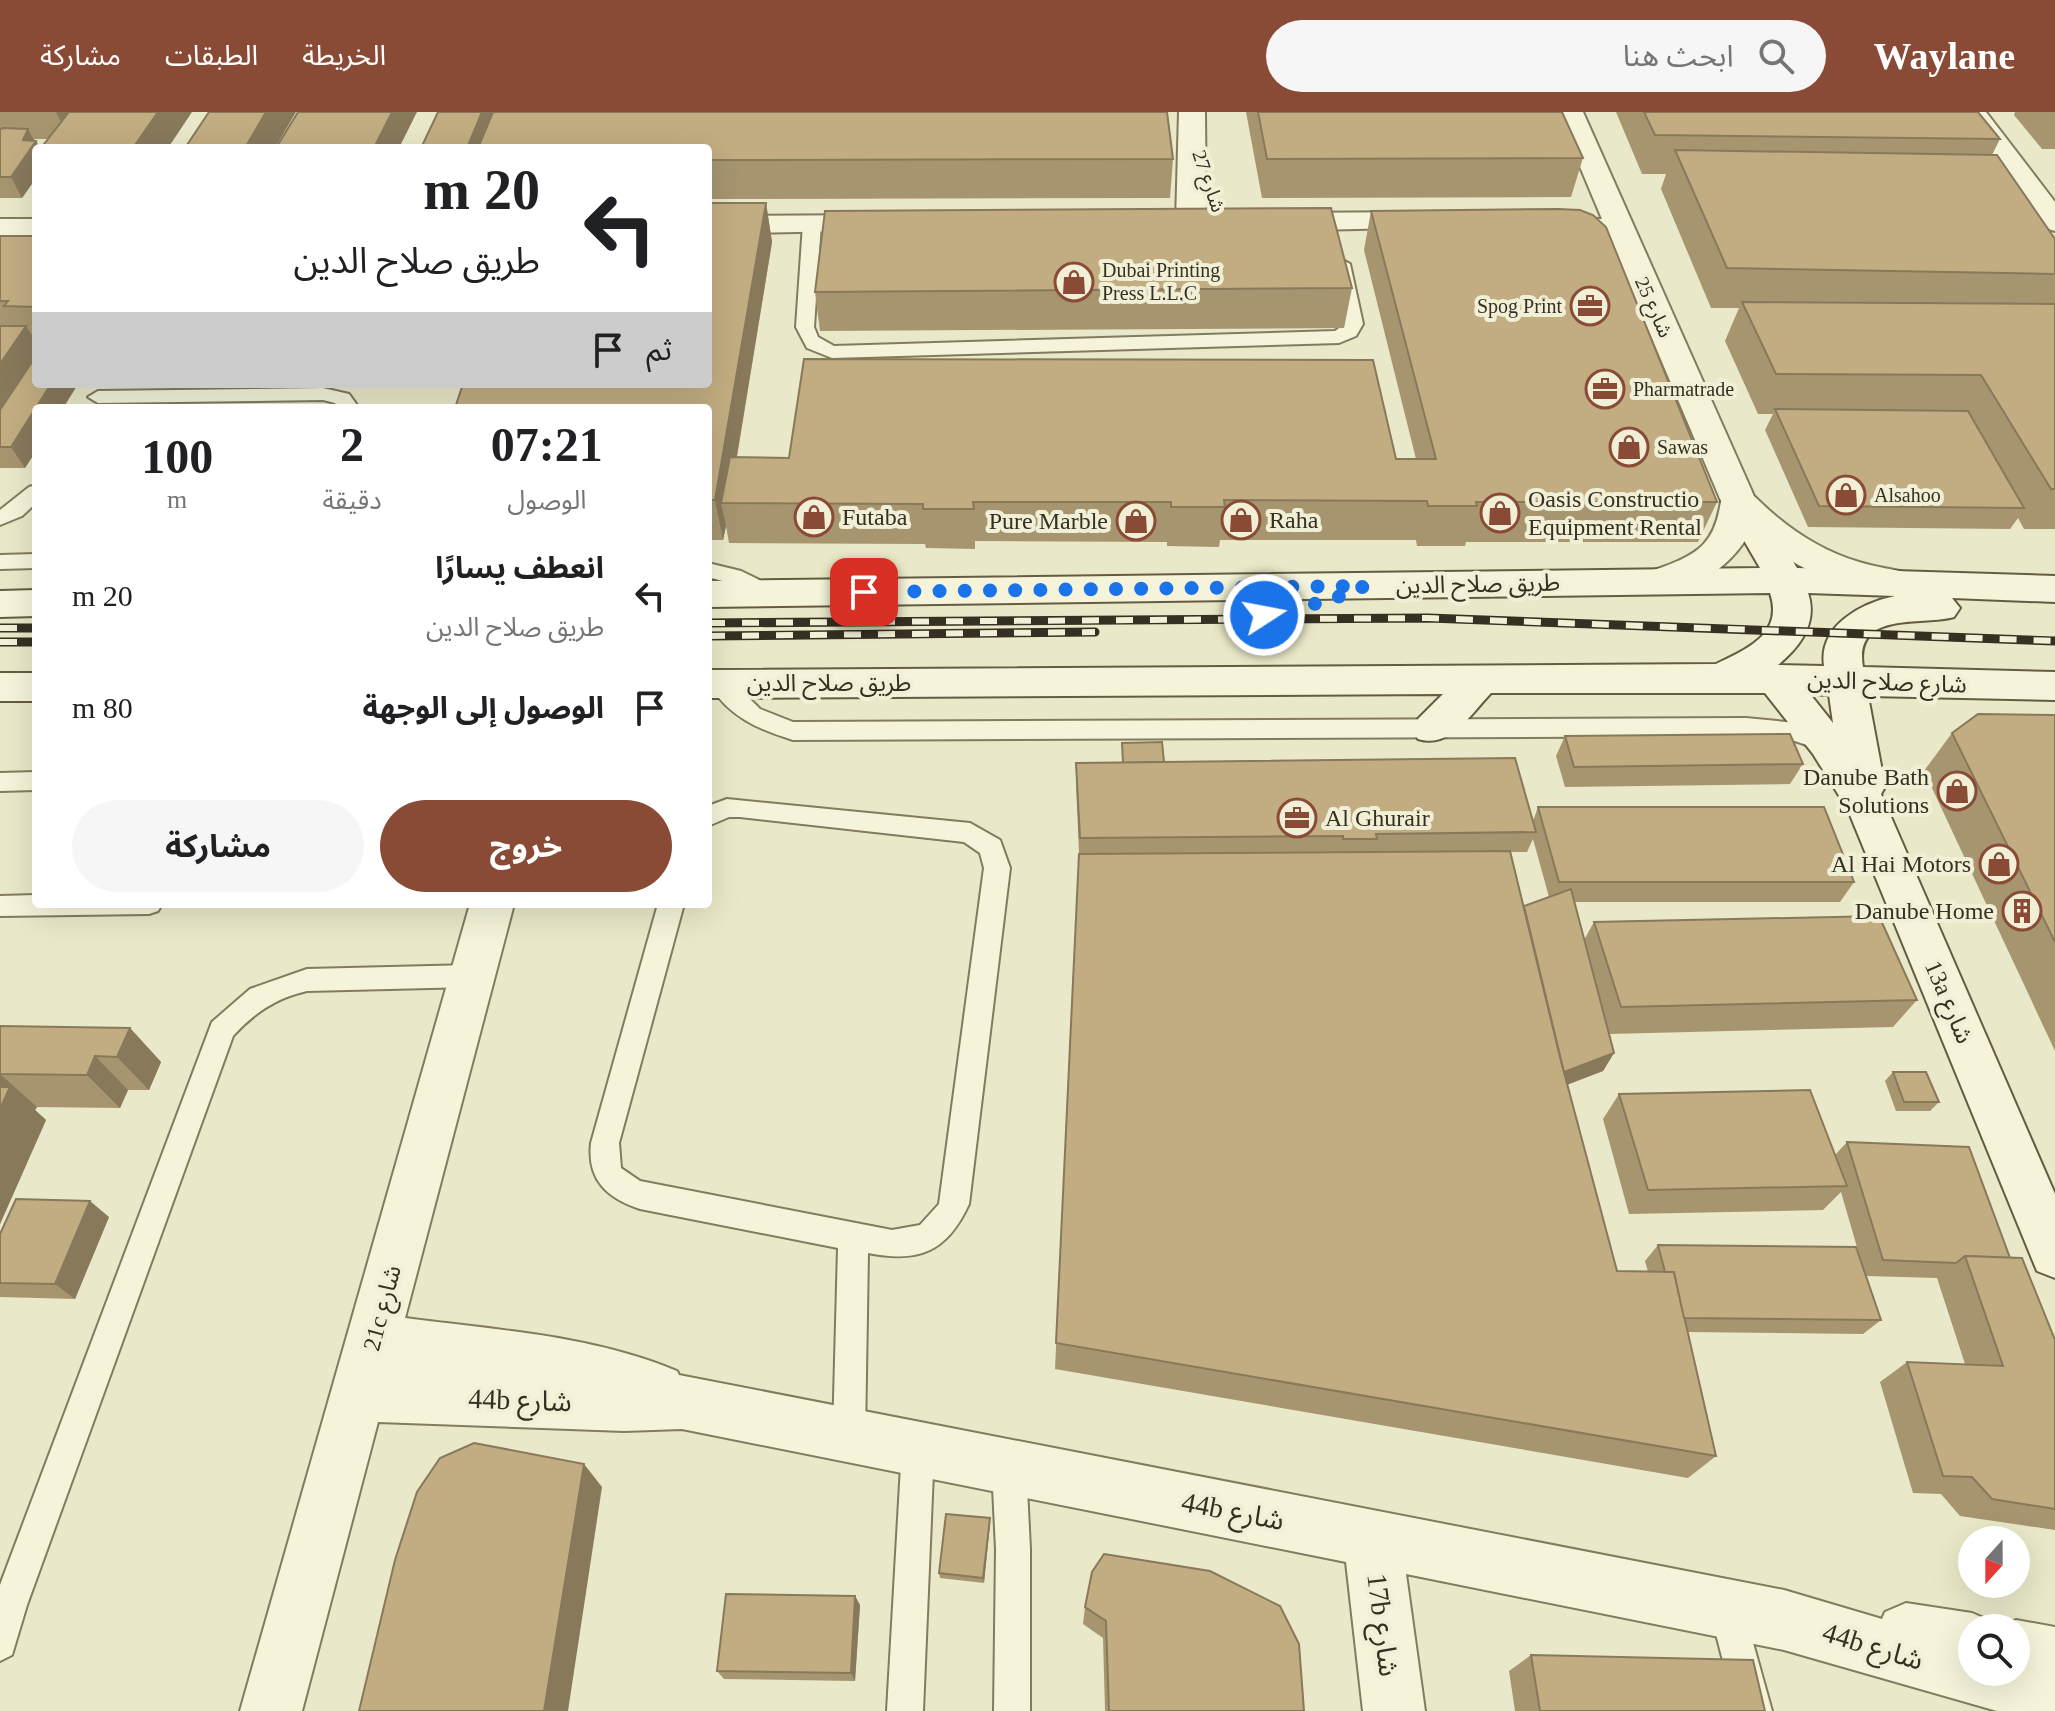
<!DOCTYPE html>
<html lang="ar">
<meta charset="utf-8">
<style>
body{margin:0;font-family:"Times New Roman","Noto Sans Arabic",serif;background:#f6f6f6;color:#202124;direction:rtl;height:100vh;display:flex;flex-direction:column;font-size:30px;white-space:nowrap}
*{box-sizing:border-box;margin:0}
p{font-size:26px;color:#757577}
.icon{flex:none;width:44px;height:44px;fill:none;stroke:currentColor;stroke-width:2;stroke-linecap:round;stroke-linejoin:round}
.map{position:relative;flex:1;overflow:hidden;direction:ltr}
.sheet{position:absolute;left:32px;top:292px;width:680px;height:504px;display:flex;flex-direction:column;background:#fff;border-radius:8px;box-shadow:0 8px 32px #0002;direction:rtl}
.sheet>*{flex:none}
.banner{position:absolute;left:32px;top:32px;width:680px;height:244px;border-radius:8px;box-shadow:0 8px 32px #0002;direction:rtl;background:#fff;color:#202124;overflow:hidden}
.needle{width:52px;rotate:201deg}
.controls{position:absolute;left:1958px;top:1414px;display:grid;gap:16px}
.controls a{display:grid;place-items:center;width:72px;height:72px;border-radius:50%;background:#fff;box-shadow:0 8px 32px #0002;font-size:40px}
.pin{position:absolute;display:grid;place-items:center;width:68px;height:68px;color:#fff;margin:-34px;border-radius:16px;box-shadow:0 4px 12px #0006}
.me{position:absolute;width:88px;margin:-44px;rotate:79deg;stroke-linejoin:round;filter:drop-shadow(0 0 6px #0008)}
.turn{display:flex;align-items:center;gap:28px;height:168px;padding:0 40px;font-size:36px}
.turn .icon{width:104px;height:104px;stroke-width:2.5}
.turn b{display:block;font-size:56px;line-height:68px}
.then{display:flex;align-items:center;height:76px;padding:0 40px;background:#0003;gap:16px;font-size:30px}
.eta{display:flex;justify-content:space-evenly;align-items:center;height:136px;text-align:center}
.eta b{font-size:48px;font-weight:700;line-height:56px}
.action{display:flex;gap:16px;margin-top:auto;padding:16px 40px}
.action a{flex:1;height:92px;border-radius:48px;background:#8a4b36;color:#fff;font-size:32px;font-weight:700;line-height:92px;text-align:center}
.action a+a{background:#f6f6f6;color:#202124}
ul{padding:0;list-style:none}
li{display:flex;align-items:center;gap:24px;height:112px;padding:0 40px}
li div{flex:1}
li b{display:block;font-size:30px}
li em{font-style:normal}
header{display:flex;align-items:center;gap:48px;box-sizing:border-box;height:112px;padding:0 40px;background:#8a4b36;color:#fff}
header strong{font-size:38px}
nav{display:flex;gap:44px;margin-inline-start:auto;font-size:28px}
.search{width:560px;height:72px;background:#f6f6f6;display:flex;align-items:center;gap:20px;box-sizing:border-box;padding:0 28px;border-radius:44px;color:#757577;font-size:30px}
.map>svg:first-child{display:block}
.lines{fill:none;stroke-linecap:round;stroke-linejoin:round}
.lane-casing{stroke:#827b5f;stroke-width:4}
.street-casing{stroke:#827b5f;stroke-width:4}
.secondary-casing{stroke:#645c42;stroke-width:4}
.lane{fill:#f5f4da;fill-rule:evenodd}
.street{fill:#f5f4da;fill-rule:evenodd}
.secondary{fill:#f5f4da;fill-rule:evenodd}
.rail-casing{stroke:#353021;stroke-width:9}
.rail{stroke:#f1f0d6;stroke-width:6;stroke-dasharray:17;stroke-linecap:butt}
.wall{fill:#a79570;fill-rule:evenodd}
.shaded-wall{fill:#88795b}
.building{fill:#c2ad82;stroke:#88795b;stroke-width:2}
.route{stroke:#1a73e8;stroke-width:14;stroke-dasharray:0 25.2}
.labels{text-anchor:middle;dominant-baseline:central;stroke-width:8;stroke-linejoin:round;paint-order:stroke}
.far-street-label{font-size:20px;fill:#353021;stroke:#f1f0d6}
.far-poi-label{font-size:20px;fill:#353021;stroke:#f1f0d6;text-anchor:start}
.poi-label{font-size:24px;fill:#353021;stroke:#f1f0d6;text-anchor:start}
.street-label{font-size:24px;fill:#353021;stroke:#f1f0d6}
.near-street-label{font-size:28px;fill:#353021;stroke:#f1f0d6}
</style>
<header>
<strong>Waylane</strong>
<div class="search"><svg class="icon" aria-label="search" viewBox="0 0 24 24"><circle cx="10" cy="10" r="6"/><path d="M15 15l6 6"/></svg>ابحث هنا</div>
<nav><a>الخريطة</a><a>الطبقات</a><a>مشاركة</a></nav>
</header>
<div class="map">
<svg width="2055" height="1599" viewBox="0 0 2055 1599">
<rect width="100%" height="100%" fill="#e9e8c8"/>
<g class="lines">
<g class="lane-casing">
<g id="lane">
<path d="M812,107L821,112L814,215L818,225L834,234L1335,219L1345,212L1332,152L1341,147L1350,152L1363,212L1356,224L1339,231L832,246L807,236L796,215L803,112Z"/>
<path d="M323,276L349,282L359,296H339L335,291L323,288L98,291L88,285L98,279Z"/>
<path d="M36,373V391L22,404L0,413V398L29,375Z"/>
<path d="M36,442V456L0,457V443Z"/>
<path d="M708,451L741,459L778,477L781,482L778,487L770,490L726,470L708,465Z"/>
<path d="M721,564L729,566L760,597L793,610L1746,606L1797,611L1835,625L1839,631L1835,637L1827,640L1795,629L1746,624L793,628C758,617 729,605 709,572L713,566Z"/>
<path d="M36,660V678L0,679V661Z"/>
<path d="M727,687L970,711L1000,728L1010,756L969,1092C947,1140 919,1151 868,1141L865,1323L861,1335L849,1339L837,1335L833,1323L838,1136L640,1097C607,1086 587,1068 591,1031L658,792H684L619,1031L621,1056L640,1069L892,1118L920,1113L939,1092L984,756L980,741L964,730L740,705H729L708,714V694Z"/>
<path d="M36,783V792H162L158,799L149,802L0,804V784Z"/>
<path d="M472,853L481,856L485,864L481,872L472,875L307,879C276,886 254,901 233,924L27,1493L12,1543L0,1549V1473L212,910L250,877L307,857Z"/>
<path d="M918,1320L930,1324L934,1336L923,1599H887L902,1336L906,1324Z"/>
<path d="M1009,1338L1021,1343L1026,1355L1030,1437V1599H994L996,1437L992,1355L997,1343Z"/>
<path d="M1726,1478L1738,1483L1743,1495L1772,1599H1736L1709,1495L1714,1483Z"/>
</g>
</g>
<g class="street-casing">
<g id="street">
<path d="M1179,0H1205L1206,110L1201,116L1191,119L1181,116L1176,110Z"/>
<path d="M1557,0H1583L1754,384C1784,414 1818,438 1859,450C1875,455 1892,457 1908,461L1913,470L1908,479C1862,492 1784,450 1750,420C1732,455 1683,490 1643,479L1638,470C1644,459 1652,459 1663,455C1701,441 1715,429 1721,389L1609,125L1536,120L1531,114L1536,108L1546,105L1602,107Z"/>
<path d="M1959,0H1986L2055,90V119L2045,116Z"/>
<path d="M1430,100L1440,103L1445,109L1440,115L1274,119L1264,116L1259,110L1264,104L1274,101Z"/>
<path d="M882,103L892,106L897,112L892,118L708,122V104Z"/>
<rect x="0" y="107" width="36" height="18"/>
<path d="M470,792H514L405,1206C496,1218 591,1223 677,1259L679,1263L1784,1478L1882,1507L1885,1500L1906,1491L1972,1501L1993,1510L1996,1516H1972V1560H2016V1516H1997L2016,1508L2055,1515V1599H1997L1784,1538L1406,1462L1425,1599H1363L1346,1450L682,1317L624,1319L378,1310L302,1599H240Z"/>
</g>
</g>
<g class="secondary-casing">
<g id="secondary">
<path d="M1739,378L1751,381L1797,456L2055,464V490L1952,486L1960,496L1954,505C1923,514 1853,498 1863,555L2055,560V588L1868,584L1885,675L1881,682L2055,1082V1166L2037,1159L1848,698L1813,642L1765,581H1491C1470,603 1450,637 1418,627L1412,617L1418,607L1443,582L708,586V558L1716,552C1747,537 1784,522 1770,481L708,495V469L1760,456L1721,389L1727,381ZM1808,481L1895,484C1862,491 1818,513 1824,554L1778,553C1800,535 1818,511 1808,481ZM1810,582L1829,583L1833,611Z"/>
<path d="M36,478V504L0,505V479Z"/>
<rect x="0" y="561" width="36" height="28"/>
</g>
</g>
<use href="#lane" class="lane"/>
<use href="#street" class="street"/>
<use href="#secondary" class="secondary"/>
<g class="rail-casing">
<g id="rail">
<path d="M708,511L1428,506L2055,529"/>
<path d="M0,516H36"/>
<path d="M708,524L1095,520"/>
<path d="M0,530H36"/>
</g>
</g>
<use href="#rail" class="rail"/>
</g>
<g class="wall">
<path d="M0,0H192L48,27H34L36,29L40,36H36V66L22,86H0Z"/>
<path d="M1246,0H1562L1583,46L1571,85L1262,86Z"/>
<path d="M1616,0H1978L2000,27L1992,43L2055,127V417H2024L2018,406L2010,417L1808,415L1765,318L1773,302H1758L1725,229L1739,196H1711L1661,77L1666,62H1642Z"/>
<path d="M2015,0H2055V37H2042L2014,3Z"/>
<path d="M708,36L1173,47L1170,86L708,87Z"/>
<path d="M766,91L772,130L737,345L1416,347L1364,138L1371,99L1717,390L1698,430H1466L1465,434H1417L1416,428H1220L1219,435L1167,434V430L975,429V437L926,436L925,432L729,431L726,414L723,428H708V296Z"/>
<path d="M0,124H36V226H33L36,272H78L63,296H36V339L25,356H0Z"/>
<path d="M1352,176L1344,216L820,219L815,180Z"/>
<path d="M2055,603V939L1924,659L1952,621Z"/>
<path d="M1565,624L1803,652L1790,672L1565,675L1556,644Z"/>
<path d="M1122,631L1164,650L1533,709L1538,695L1854,770L1840,790H1574L1584,828L1594,810L1917,888L1893,915L1609,922L1614,941L1603,959L1567,973L1617,1159L1648,1160L1645,1149L1658,1133L1861,1149L1841,1080L1823,1098L1629,1102L1603,1007L1619,982L1835,1043L1847,1030L2010,1146L2055,1228V1418L1960,1404L1941,1382L1913,1381L1880,1270L1907,1250L1965,1252L1937,1166L1866,1164L1881,1208L1863,1222L1688,1220L1716,1344L1688,1366L1055,1257L1079,742L1076,672V651H1122ZM1533,727L1549,785L1524,794L1511,740H1527Z"/>
<path d="M0,914L130,916L161,950L149,978H128L120,996L37,995L35,998L46,1008L0,1112Z"/>
<path d="M1893,960L1939,990L1930,999H1896L1885,969Z"/>
<path d="M109,1105L75,1187L0,1185V1122Z"/>
<path d="M990,1411L984,1471L940,1466L939,1461Z"/>
<path d="M855,1484L860,1493L855,1569L724,1567L717,1559Z"/>
<path d="M1085,1495L1304,1599H1105L1103,1526L1083,1512Z"/>
<path d="M1531,1543L1765,1599H1515L1509,1559Z"/>
</g>
<g class="shaded-wall">
<path d="M56,0H91L70,27Z"/>
<path d="M158,0H192L168,36H133Z"/>
<path d="M266,0H296L275,36H245Z"/>
<path d="M392,0H417L399,36H374Z"/>
<path d="M482,0H504L489,36H467Z"/>
<path d="M28,17L35,30L36,29L40,36H36V66L22,86L11,65L23,28Z"/>
<path d="M766,91L772,130L729,391H721L726,414L723,428L715,388Z"/>
<path d="M26,214L36,230V259L0,313V252Z"/>
<path d="M51,272H78L63,296H36V339L25,356L11,335Z"/>
<path d="M130,916L161,950L149,978L117,945Z"/>
<path d="M1614,941L1603,959L1542,982L1552,965Z"/>
<path d="M95,944L128,978L120,996L87,963Z"/>
<path d="M0,962L37,995L35,998L46,1008L0,1112Z"/>
<path d="M90,1089L109,1105L75,1187L55,1172Z"/>
<path d="M584,1352L602,1375L568,1599H544Z"/>
<path d="M990,1406V1411L984,1471L983,1466Z"/>
<path d="M855,1484L860,1493L855,1569L851,1561Z"/>
</g>
<g class="building">
<path d="M69,0H158L133,36H41Z"/>
<path d="M209,0H266L245,36H185Z"/>
<path d="M298,0H392L374,36H276Z"/>
<path d="M438,0H482L467,36H421Z"/>
<path d="M493,0H1167L1173,47L708,48V36H478Z"/>
<path d="M1258,0H1562L1583,46L1267,47Z"/>
<path d="M1644,0H1978L2000,27L1655,23Z"/>
<path d="M3,16L28,17L23,28L36,29L11,65H0V18Z"/>
<path d="M1675,38L1997,43L2055,127V162L1727,156Z"/>
<path d="M708,91H766L715,388H708V296H455L463,272H708Z"/>
<path d="M1331,96L1352,176L815,180L825,99Z"/>
<path d="M1558,97L1580,98L1593,103L1606,115L1717,390H1476L1477,394H1428L1427,389L1224,388L1225,395H1171V390H973L974,397H923V392L721,391L730,345L789,346L804,247L1373,248L1396,347H1436L1371,99Z"/>
<path d="M0,124H36V195L4,194L8,189H0Z"/>
<path d="M1742,190L2055,192V377H2051L1981,263L1776,262Z"/>
<path d="M0,214H26L0,252Z"/>
<path d="M36,244V272H51L11,335H0V298Z"/>
<path d="M1775,297L1968,299L2024,396L1819,394Z"/>
<path d="M1978,602L2055,603V830L1952,621Z"/>
<path d="M1790,622L1803,652L1574,655L1565,624Z"/>
<path d="M1162,630L1164,650L1123,651L1122,631Z"/>
<path d="M1515,646L1536,720L1376,722L1377,727H1343V724L1080,726L1076,651Z"/>
<path d="M1538,695H1824L1854,770H1559Z"/>
<path d="M1510,739L1561,949L1617,1159L1674,1160L1716,1344L1056,1231L1079,742Z"/>
<path d="M1571,777L1614,941L1564,960L1524,794Z"/>
<path d="M1879,804L1917,888L1621,895L1594,810Z"/>
<path d="M0,914L130,916L117,945L95,944L87,963L0,962V963Z"/>
<path d="M1893,960H1926L1939,990H1904Z"/>
<path d="M0,975H10L0,997Z"/>
<path d="M1810,978L1847,1074L1648,1078L1619,982Z"/>
<path d="M1847,1030L1969,1035L2010,1146L1965,1144L1956,1151L1883,1148Z"/>
<path d="M16,1087L90,1089L55,1172L0,1171V1122Z"/>
<path d="M1658,1133L1856,1135L1881,1208L1684,1206L1674,1160H1665Z"/>
<path d="M1965,1144L2022,1146L2055,1228V1397L1992,1387L1972,1365L1943,1364L1907,1250L2003,1254Z"/>
<path d="M474,1331L584,1352L544,1599H359L395,1448L417,1380L440,1346Z"/>
<path d="M946,1402L990,1406L983,1466L939,1461Z"/>
<path d="M1104,1442L1210,1459L1280,1494L1299,1532L1304,1599H1109L1106,1509L1085,1495L1092,1460Z"/>
<path d="M726,1482L855,1484L851,1561L717,1559Z"/>
<path d="M1531,1543L1753,1548L1765,1599H1540Z"/>
</g>
<g class="lines">
<path class="route" d="M864,480L1365,474L1328,489L1264,503"/>
</g>
<defs>
<g id="shop-ring" transform="scale(2)"><circle r="9.5" fill="#f1f0d6" stroke="#8a4b36" stroke-width="1.5"/><path d="M-5-2.5h2.3a2.7 3.5 0 0 1 5.4 0H5L5.5 6h-11ZM-1.5-2.5h3a1.5 2.3 0 0 0-3 0Z" fill="#8a4b36"/></g>
<g id="office-ring" transform="scale(2)"><circle r="9.5" fill="#f1f0d6" stroke="#8a4b36" stroke-width="1.5"/><path d="M-6-3h4V-5.5h4V-3h4V5H-6ZM-1-4.5V-3h2v-1.5ZM-6 0V1H6V0Z" fill="#8a4b36"/></g>
<g id="building-ring" transform="scale(2)"><circle r="9.5" fill="#f1f0d6" stroke="#8a4b36" stroke-width="1.5"/><path d="M-4-6H4V6H1V3H-1V6H-4ZM-2.5-4.3h1.7v1.8h-1.7ZM.8-4.3h1.7v1.8H.8ZM-2.5-1h1.7V.8h-1.7ZM.8-1h1.7V.8H.8Z" fill="#8a4b36"/></g>
</defs>
<g fill-rule="evenodd">
<use href="#shop-ring" x="1074" y="170"/>
<use href="#office-ring" x="1590" y="194"/>
<use href="#office-ring" x="1605" y="277"/>
<use href="#shop-ring" x="1629" y="335"/>
<use href="#shop-ring" x="1846" y="383"/>
<use href="#shop-ring" x="1500" y="401"/>
<use href="#shop-ring" x="814" y="405"/>
<use href="#shop-ring" x="1241" y="408"/>
<use href="#shop-ring" x="1136" y="409"/>
<use href="#shop-ring" x="1957" y="679"/>
<use href="#office-ring" x="1297" y="706"/>
<use href="#shop-ring" x="1999" y="752"/>
<use href="#building-ring" x="2022" y="799"/>
</g>
<g class="labels">
<g class="far-street-label">
<text transform="translate(1209 69) rotate(71)">شارع 27</text>
<text transform="translate(1654 195) rotate(66)">شارع 25</text>
</g>
<g class="far-poi-label">
<text x="1102" y="158">Dubai Printing<tspan x="1102" dy="23">Press L.L.C</tspan></text>
<text x="1562" y="194" text-anchor="end">Spog Print</text>
<text x="1633" y="277">Pharmatrade</text>
<text x="1657" y="335">Sawas</text>
<text x="1874" y="383">Alsahoo</text>
</g>
<g class="poi-label">
<text x="1528" y="387">Oasis Constructio<tspan x="1528" dy="28">Equipment Rental</tspan></text>
<text x="842" y="405">Futaba</text>
<text x="1269" y="408">Raha</text>
<text x="1108" y="409" text-anchor="end">Pure Marble</text>
<text x="1929" y="665" text-anchor="end">Danube Bath<tspan x="1929" dy="28">Solutions</tspan></text>
<text x="1325" y="706">Al Ghurair</text>
<text x="1971" y="752" text-anchor="end">Al Hai Motors</text>
<text x="1994" y="799" text-anchor="end">Danube Home</text>
</g>
<g class="street-label">
<text transform="translate(1478 472) rotate(-1)">طريق صلاح الدين</text>
<text transform="translate(1887 570) rotate(2)">شارع صلاح الدين</text>
<text x="829" y="571">طريق صلاح الدين</text>
<text transform="translate(1949 890) rotate(67)">13a شارع</text>
<text transform="translate(382 1196) rotate(-75)">21c شارع</text>
</g>
<g class="near-street-label">
<text transform="translate(520 1288) rotate(2)">44b شارع</text>
<text transform="translate(1233 1399) rotate(11)">44b شارع</text>
<text transform="translate(1383 1513) rotate(83)">17b شارع</text>
<text transform="translate(1873 1534) rotate(17)">44b شارع</text>
</g>
</g>
</svg>
<div class="controls">
<a><svg class="needle" viewBox="-14 -14 28 28"><path d="M0-13l5 13h-10z" fill="#e53935"/><path d="M0 13l5-13h-10z" fill="#757577"/></svg></a>
<a><svg class="icon" aria-label="search" viewBox="0 0 24 24"><circle cx="10" cy="10" r="6"/><path d="M15 15l6 6"/></svg></a>
</div>
<div class="pin" style="left:864px;top:480px;background:#d93025"><svg class="icon" aria-label="arrive" viewBox="0 0 24 24"><path d="M6 21V4h12l-3 4 3 4H6"/></svg></div>
<svg class="me" style="left:1264px;top:503px" viewBox="-20 -20 40 40"><circle r="17" fill="#1a73e8" stroke="#fff" stroke-width="3"/><path d="M0-11L8 9 0 5-8 9z" fill="#fff"/></svg>
<div class="banner">
<div class="turn"><svg class="icon" aria-label="left" viewBox="0 0 24 24"><path d="M17 20v-9H6M10 6l-5 5 5 5"/></svg><div><b>20 m</b>طريق صلاح الدين</div></div>
<div class="then">ثم<svg class="icon" aria-label="arrive" viewBox="0 0 24 24"><path d="M6 21V4h12l-3 4 3 4H6"/></svg></div>
</div>
<section class="sheet">
<div class="eta">
<div><b>07:21</b><p>الوصول</p></div>
<div><b>2</b><p>دقيقة</p></div>
<div><b>100</b><p>m</p></div>
</div>
<ul>
<li><svg class="icon" aria-label="left" viewBox="0 0 24 24"><path d="M17 20v-9H6M10 6l-5 5 5 5"/></svg><div><b>انعطف يسارًا</b><p>طريق صلاح الدين</p></div><em>20 m</em></li>
<li><svg class="icon" aria-label="arrive" viewBox="0 0 24 24"><path d="M6 21V4h12l-3 4 3 4H6"/></svg><div><b>الوصول إلى الوجهة</b></div><em>80 m</em></li>
</ul>
<div class="action"><a>خروج</a><a>مشاركة</a></div>
</section>
</div>
